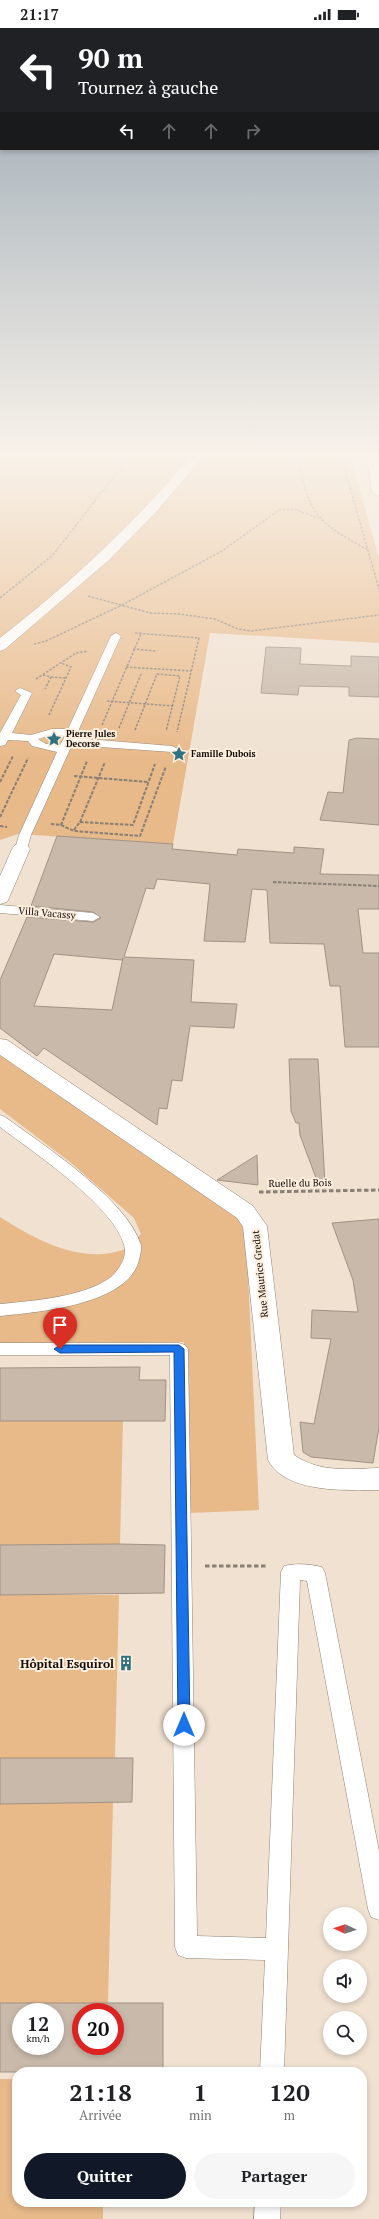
<!DOCTYPE html>
<html lang="fr">
<meta charset="utf-8">
<style>
body{margin:0;font-family:"PT Serif",serif;background:#f6f6f6;color:#202124;height:100vh;display:flex;flex-direction:column;font-size:15px;white-space:nowrap}
*{box-sizing:border-box;margin:0}
p{font-size:13px;color:#757577}
.icon{flex:none;width:22px;height:22px;fill:none;stroke:currentColor;stroke-width:2;stroke-linecap:round;stroke-linejoin:round}
.map{position:relative;flex:1;overflow:hidden}
.side{position:absolute;left:12px;top:2039px;width:355px;height:140px;display:flex;flex-direction:column;background:#fff;border-radius:16px;box-shadow:0 2px 6px #0003}
.side>*{flex:none}
.banner{position:absolute;left:0px;top:0px;width:379px;height:122px;box-shadow:0 2px 6px #0003;background:#202124;color:#fff;overflow:hidden}
.needle{width:26px;rotate:273deg}
.tools{position:absolute;left:323px;top:1879px;display:grid;gap:8px}
.tools a{display:grid;place-items:center;width:44px;height:44px;border-radius:50%;background:#fff;box-shadow:0 2px 6px #0003;font-size:20px}
.speed{position:absolute;left:12px;top:1975px;display:flex;gap:8px;font-size:20px;font-weight:700;text-align:center}
.speed>*{display:grid;place-content:center;width:52px;height:52px;border-radius:50%;background:#fff;box-shadow:0 2px 6px #0003;line-height:1}
.speed small{font-size:10px;font-weight:400}
.speed .limit{border:6px solid #d22;background:#fff;color:#111}
.pin{position:absolute;display:grid;place-items:center;width:34px;height:34px;color:#fff;margin:-41px -17px;border-radius:50% 50% 50% 0;rotate:-45deg;box-shadow:0 0 4px #0007}
.pin .icon{rotate:45deg}
.me{position:absolute;width:44px;margin:-22px;rotate:0deg;stroke-linejoin:round;filter:drop-shadow(0 0 3px #0008)}
.turn{display:flex;align-items:center;gap:14px;height:84px;padding:0 12px;font-size:18px}
.turn .icon{width:52px;height:52px;stroke-width:2.5}
.turn b{display:block;font-size:28px;line-height:34px}
.lanes{display:flex;align-items:center;height:38px;padding:0 12px;background:#0003;justify-content:center;gap:20px;direction:ltr}
.lanes .off{opacity:.35}
.eta{display:flex;justify-content:space-evenly;align-items:center;height:68px;text-align:center}
.eta b{font-size:24px;font-weight:700;line-height:28px}
.button{display:flex;gap:8px;margin-top:auto;padding:8px 12px}
.button a{flex:1;height:46px;border-radius:24px;background:#111827;color:#fff;font-size:16px;font-weight:700;line-height:46px;text-align:center}
.button a+a{background:#f6f6f6;color:#202124}
.status{display:flex;justify-content:space-between;align-items:center;height:28px;padding:0 20px;background:#fff;direction:ltr}
.status svg{height:11px;fill:currentColor}
.map>svg:first-child{display:block}
.green{fill:#e8b989}
.building{fill:#c8b9aa;stroke:#a19284;fill-rule:evenodd}
.lines{fill:none;stroke-linecap:round;stroke-linejoin:round}
.service-casing{stroke:#928476;stroke-width:1}
.minor-casing{stroke:#928476;stroke-width:1}
.tertiary-casing{stroke:#928476;stroke-width:1}
.path-far2{stroke:#897f74;stroke-width:1.5;stroke-dasharray:2.5 1.5;stroke-linecap:butt}
.path-far1{stroke:#897f74;stroke-width:2;stroke-dasharray:3.5 1.5;stroke-linecap:butt}
.path{stroke:#897f74;stroke-width:3;stroke-dasharray:4.5 2.5;stroke-linecap:butt}
.service{fill:#fff;fill-rule:evenodd}
.minor{fill:#fff;fill-rule:evenodd}
.tertiary{fill:#fff;fill-rule:evenodd}
.route{fill:#1a73e8;stroke:#114b97}
.labels{text-anchor:middle;dominant-baseline:central;stroke-width:4;stroke-linejoin:round;paint-order:stroke}
.far-poi-label{font-size:9px;font-weight:bold;fill:#100b06;stroke:#feeede;text-anchor:start}
.street-label{font-size:10px;fill:#100b06;stroke:#feeede}
.near-poi-label{font-size:12px;font-weight:bold;fill:#100b06;stroke:#feeede;text-anchor:end}
</style>
<div class="status"><b>21:17</b><svg viewBox="0 0 49 12"><path d="M0 12V9h3v3zM5 12V6h3v6zM10 12V3h3v9zM15 12V0h3v12zM26 1h20v11H26zM47 4h2v5h-2z"/></svg></div>
<div class="map">
<svg width="379" height="2191" viewBox="0 0 379 2191">
<rect width="100%" height="100%" fill="#f0e1d1"/>
<g class="green">
<path d="M0,429H351L379,531V615L210,605L173,816L18,806L0,812Z"/>
<path d="M0,1017L245,1184L259,1482L188,1485L184,1314L0,1315V1189C36,1212 80,1236 123,1222C130,1220 136,1210 141,1206L134,1190L70,1134L0,1081Z"/>
<path d="M0,1393H123L120,1516L0,1517Z"/>
<path d="M0,1567H119L115,1730H0Z"/>
<path d="M113,1774L108,1975H0V1776Z"/>
<path d="M0,2051H17V2174H103V2191H0Z"/>
</g>
<g class="building">
<path d="M266,619L301,620L300,636L351,638V628L379,629V669L349,668V659L299,658L298,667L261,665Z"/>
<path d="M357,710L379,711V797L320,792L328,764L343,765L349,712Z"/>
<path d="M57,808L173,816L172,821L237,827L238,821L294,825V819L324,821L320,846L379,847V881H358L363,925H379V1019H345L340,958H330L324,916L270,915L267,862L252,861L245,914L204,913L210,856L157,851L154,861L146,860L124,929L194,932L191,974L237,976L234,1000L190,998L182,1053L172,1052L167,1081L159,1080L157,1097L44,1020L37,1028L0,1000V952L27,889L93,894L101,890L93,884L31,878ZM54,926L122,932L123,930L112,982L34,978Z"/>
<path d="M289,1031H318L325,1156L319,1158L300,1107L299,1095H296L291,1083Z"/>
<path d="M257,1127L258,1157L217,1152Z"/>
<path d="M379,1191V1399L373,1435L311,1429L303,1424L300,1394L314,1396L331,1311L311,1310L312,1282L358,1284L353,1252L332,1195Z"/>
<path d="M140,1339L139,1352H166L165,1393H0V1340Z"/>
<path d="M120,1516L165,1517L164,1565L0,1567V1517Z"/>
<path d="M0,1730H133L132,1774L0,1776Z"/>
<path d="M0,1975H163V2044H0ZM21,1984H55V2018H21ZM81,1984H115V2018H81Z"/>
</g>
<g class="lines">
<g class="service-casing">
<g id="service">
<path d="M116,605L121,608L75,710L172,718L178,721L172,724L72,717L31,807L27,821L21,825L17,824L15,821L19,807L57,724L32,718L28,713L8,712L5,717L0,718V705L21,667L15,663L20,660L32,665L12,705L31,707L52,701H68L111,608ZM52,707L65,708L60,717L46,716L38,711Z"/>
<path d="M0,877L93,885L100,889L93,893L0,885Z"/>
<path d="M0,1087L5,1089C43,1117 127,1171 141,1217C142,1221 140,1227 139,1232C128,1277 38,1284 0,1288V1276C32,1273 85,1269 111,1249C119,1242 128,1228 124,1217C114,1178 33,1124 0,1099Z"/>
<path d="M0,1315H179L185,1317L188,1321L197,1908L266,1910L281,1544L284,1538C296,1535 310,1536 322,1539L325,1545L379,1823V1892L371,1889L368,1881L307,1553L300,1552L284,2044H260L265,1932L186,1930L178,1927L175,1919L170,1327H0Z"/>
<path d="M255,2174H281L280,2191H254Z"/>
</g>
</g>
<g class="minor-casing">
<g id="minor">
<path d="M21,816L27,817L30,821L9,870L7,874L0,876V848L12,821L15,817Z"/>
<path d="M0,1011L7,1012L253,1178L267,1198L294,1427C320,1445 349,1441 379,1440V1462C347,1462 286,1466 268,1432L243,1199L237,1190L0,1027Z"/>
</g>
</g>
<g class="tertiary-casing">
<g id="tertiary">
<path d="M190,429H203L157,483L109,532L5,621L0,623V610C69,556 133,497 190,429Z"/>
<path d="M367,429H379V468L372,464Z"/>
</g>
</g>
<g class="path-far2">
<path d="M299,429C307,487 319,495 368,522"/>
<path d="M344,429L343,435L379,561"/>
<path d="M88,568L150,585L179,586L215,591L238,601L251,603L379,587"/>
<path d="M0,570L53,527L129,429"/>
<path d="M135,605L199,610L177,704"/>
<path d="M34,616L46,613L122,577L222,523L279,482L294,481L318,490"/>
<path d="M133,621L156,623"/>
<path d="M126,639L191,643"/>
<path d="M43,647L51,649L45,661"/>
<path d="M51,649L66,650"/>
<path d="M36,651L76,625L88,623"/>
<path d="M107,673L173,678"/>
<path d="M49,687L71,639L61,635"/>
<path d="M102,697L141,606"/>
<path d="M119,700L141,646"/>
<path d="M135,702L157,646L180,648L166,703"/>
</g>
<g class="path-far1">
<path d="M74,748L148,754"/>
<path d="M0,754L13,728"/>
<path d="M0,789L28,730"/>
<path d="M80,794L133,797L155,736"/>
<path d="M51,796L61,797L74,803L140,808L166,738"/>
<path d="M61,797L87,733"/>
<path d="M0,798L7,799"/>
<path d="M74,802L80,794L105,734"/>
<path d="M273,854L379,858"/>
</g>
<g class="path">
<path d="M259,1164L379,1162"/>
<path d="M205,1538H268"/>
</g>
<use href="#service" class="service"/>
<use href="#minor" class="minor"/>
<use href="#tertiary" class="tertiary"/>
</g>
<linearGradient id="sky" x2="0" y2="1"><stop stop-color="#96a5b1"/><stop offset="0.58" stop-color="#f8f2ea"/><stop offset="1" stop-color="#f8f2ea" stop-opacity="0"/></linearGradient>
<rect width="379" height="736" fill="url(#sky)"/>
<path class="route" d="M60,1317H179L184,1321L190,1697L188,1701L184,1703L179,1701L178,1697L174,1324L60,1325L54,1321Z"/>
<defs>
<g id="sight-bare" transform="scale(1.2)"><path d="M0-6L1.8-2.2L6-1.7L2.9 1.2L3.7 5.4L0 3.3L-3.7 5.4L-2.9 1.2L-6-1.7L-1.8-2.2Z" fill="#2f7383" stroke="#feeede" stroke-width="2.5" paint-order="stroke"/></g>
<g id="building-bare" transform="scale(1.2)"><path d="M-4-6H4V6H1V3H-1V6H-4ZM-2.5-4.3h1.7v1.8h-1.7ZM.8-4.3h1.7v1.8H.8ZM-2.5-1h1.7V.8h-1.7ZM.8-1h1.7V.8H.8Z" fill="#2f7383" stroke="#feeede" stroke-width="2.5" paint-order="stroke"/></g>
</defs>
<g fill-rule="evenodd">
<use href="#sight-bare" x="54" y="711"/>
<use href="#sight-bare" x="179" y="726"/>
<use href="#building-bare" x="126" y="1635"/>
</g>
<g class="labels">
<g class="far-poi-label">
<text x="66" y="706">Pierre Jules<tspan x="66" dy="10">Decorse</tspan></text>
<text x="191" y="726">Famille Dubois</text>
</g>
<g class="street-label">
<text transform="translate(47 885) rotate(5)">Villa Vacassy</text>
<text transform="translate(300 1155) rotate(-1)">Ruelle du Bois</text>
<text transform="translate(260 1246) rotate(-96)">Rue Maurice Gredat</text>
</g>
<g class="near-poi-label">
<text x="114" y="1635">Hôpital Esquirol</text>
</g>
</g>
</svg>
<div class="tools">
<a><svg class="needle" viewBox="-14 -14 28 28"><path d="M0-13l5 13h-10z" fill="#e53935"/><path d="M0 13l5-13h-10z" fill="#757577"/></svg></a>
<a><svg class="icon" aria-label="sound" viewBox="0 0 24 24"><path d="M4 9h4l5-4v14l-5-4H4zM17 9q2 3 0 6"/></svg></a>
<a><svg class="icon" aria-label="search" viewBox="0 0 24 24"><circle cx="10" cy="10" r="6"/><path d="M15 15l6 6"/></svg></a>
</div>
<div class="speed"><div>12<small>km/h</small></div><div class="limit">20</div></div>
<div class="pin" style="left:60px;top:1321px;background:#d93025"><svg class="icon" aria-label="arrive" viewBox="0 0 24 24"><path d="M6 21V4h12l-3 4 3 4H6"/></svg></div>
<svg class="me" style="left:184px;top:1697px" viewBox="-20 -20 40 40"><circle r="19" fill="#fff"/><path d="M0-13L10 11 0 6-10 11z" fill="#1a73e8"/></svg>
<div class="banner">
<div class="turn"><svg class="icon" aria-label="left" viewBox="0 0 24 24"><path d="M17 20v-9H6M10 6l-5 5 5 5"/></svg><div><b>90 m</b>Tournez à gauche</div></div>
<div class="lanes"><svg class="icon" aria-label="left" viewBox="0 0 24 24"><path d="M17 20v-9H6M10 6l-5 5 5 5"/></svg><svg class="icon off" aria-label="ahead" viewBox="0 0 24 24"><path d="M12 20V5M6 11l6-6 6 6"/></svg><svg class="icon off" aria-label="ahead" viewBox="0 0 24 24"><path d="M12 20V5M6 11l6-6 6 6"/></svg><svg class="icon off" aria-label="right" viewBox="0 0 24 24"><path d="M7 20v-9h11M14 6l5 5-5 5"/></svg></div>
</div>
<section class="side">
<div class="eta">
<div><b>21:18</b><p>Arrivée</p></div>
<div><b>1</b><p>min</p></div>
<div><b>120</b><p>m</p></div>
</div>
<div class="button"><a>Quitter</a><a>Partager</a></div>
</section>
</div>
